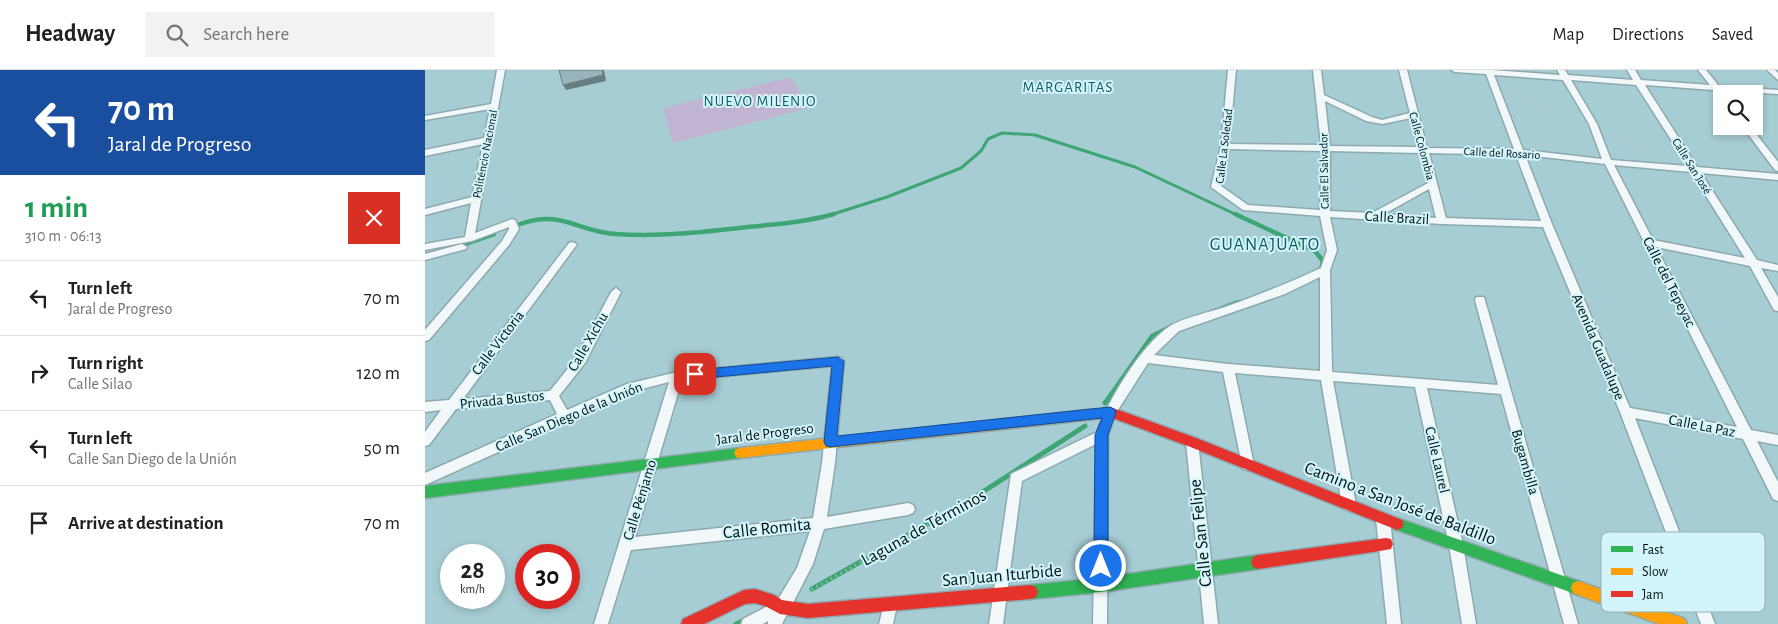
<!DOCTYPE html>
<meta charset="utf-8">
<style>
body{margin:0;font-family:"Alegreya Sans",sans-serif;background:#f2f2f2;color:#202124;height:100vh;display:flex;flex-direction:column;font-size:19px;white-space:nowrap}
*{box-sizing:border-box;margin:0}
p{font-size:16px;color:#757577}
.icon{flex:none;width:28px;height:28px;fill:none;stroke:currentColor;stroke-width:2;stroke-linecap:round;stroke-linejoin:round}
.map{position:relative;flex:1;overflow:hidden}
.panel{display:flex;flex-direction:column;background:#fff;width:425px}
.panel>*{flex:none}
.hud{background:#1a4fa0;color:#fff;overflow:hidden}
.controls{position:absolute;left:1288px;top:15px;display:grid;gap:10px}
.controls a{display:grid;place-items:center;width:50px;height:50px;border-radius:0px;background:#fff;box-shadow:0 2px 8px #0003;font-size:25px}
.speed{position:absolute;left:15px;top:474px;display:flex;gap:10px;font-size:25px;font-weight:700;text-align:center}
.speed>*{display:grid;place-content:center;width:65px;height:65px;border-radius:50%;background:#fff;box-shadow:0 2px 8px #0003;line-height:1}
.speed small{font-size:12px;font-weight:400}
.speed .limit{border:8px solid #d22;background:#fff;color:#111}
.pin{position:absolute;display:grid;place-items:center;width:42px;height:42px;color:#fff;margin:-21px;border-radius:10px;box-shadow:0 2px 8px #0006}
.me{position:absolute;width:55px;margin:-28px;rotate:0deg;stroke-linejoin:round;filter:drop-shadow(0 0 4px #0008)}
.turn{display:flex;align-items:center;gap:18px;height:105px;padding:0 25px;font-size:22px}
.turn .icon{width:65px;height:65px;stroke-width:2.5}
.turn b{display:block;font-size:35px;line-height:42px}
.round{display:grid;place-items:center;flex:none;width:52px;height:52px;border-radius:0px;background:#f2f2f2}
.overview{display:flex;align-items:center;justify-content:space-between;height:85px;padding:0 25px}
h1{font-size:30px;font-weight:600;line-height:38px;color:#1e9e55}
ul{padding:0;list-style:none}
li{display:flex;align-items:center;gap:15px;height:75px;padding:0 25px;border-top:1px solid #e0e0e0}
li div{flex:1}
li b{display:block;font-size:19px}
li em{font-style:normal}
header{display:flex;align-items:center;gap:30px;box-sizing:border-box;height:70px;padding:0 25px;background:#fff;border-bottom:1px solid #e0e0e0}
header strong{font-size:24px}
nav{display:flex;gap:28px;margin-inline-start:auto;font-size:18px}
.search{width:350px;height:45px;background:#f2f2f2;display:flex;align-items:center;gap:12px;box-sizing:border-box;padding:0 18px;border-radius:0px;color:#757577;font-size:19px}
main{display:flex;flex:1;min-height:0}
.map>svg:first-child{display:block}
.green{fill:#c1b4d2}
.lines{fill:none;stroke-linecap:round;stroke-linejoin:round}
.stream-far2{stroke:#3ea674;stroke-width:3}
.stream-far1{stroke:#3ea674;stroke-width:4.5}
.stream{stroke:#3ea674;stroke-width:5}
.street-casing{stroke:#8ca9ae;stroke-width:3}
.fast-casing{stroke:#8ca9ae;stroke-width:3}
.slow-casing{stroke:#8ca9ae;stroke-width:3}
.jam-casing{stroke:#8ca9ae;stroke-width:3}
.path-far1{stroke:#b8c2c5;stroke-width:2;stroke-dasharray:0.5 2.5;stroke-linecap:butt}
.path{stroke:#b8c2c5;stroke-width:3;stroke-dasharray:1 4.5;stroke-linecap:butt}
.street{fill:#f2f8f9;fill-rule:evenodd}
.fast{fill:#30b455;fill-rule:evenodd}
.slow{fill:#ff9f0a;fill-rule:evenodd}
.jam{fill:#e5322d;fill-rule:evenodd}
.shaded-wall{fill:#697e82}
.building{fill:#96b4ba;stroke:#697e82}
.route{fill:#1a73e8;stroke:#114b97}
.labels{text-anchor:middle;dominant-baseline:central;stroke-width:4;stroke-linejoin:round;paint-order:stroke}
.far-street-label{font-size:12px;fill:#001419;stroke:#d3f4fb}
.far-quarter-label{font-size:15px;letter-spacing:1px;fill:#0d5c68;stroke:#d3f4fb}
.street-label{font-size:15px;fill:#001419;stroke:#d3f4fb}
.quarter-label{font-size:18px;letter-spacing:1px;fill:#0d5c68;stroke:#d3f4fb}
.near-street-label{font-size:18px;fill:#001419;stroke:#d3f4fb}
.key{fill:#d3f4fb;stroke:#94b1b7;stroke-width:1}
.key-label{font-size:14px;fill:#001419}
</style>
<header>
<strong>Headway</strong>
<div class="search"><svg class="icon" aria-label="search" viewBox="0 0 24 24"><circle cx="10" cy="10" r="6"/><path d="M15 15l6 6"/></svg>Search here</div>
<nav><a>Map</a><a>Directions</a><a>Saved</a></nav>
</header>
<main>
<section class="panel">
<div class="hud">
<div class="turn"><svg class="icon" aria-label="left" viewBox="0 0 24 24"><path d="M17 20v-9H6M10 6l-5 5 5 5"/></svg><div><b>70 m</b>Jaral de Progreso</div></div>
</div>
<div class="overview"><div><h1>1 min</h1><p>310 m · 06:13</p></div><a class="round" style="background:#d93025;color:#fff"><svg class="icon" aria-label="close" viewBox="0 0 24 24"><path d="M6 6l12 12M18 6L6 18"/></svg></a></div>
<ul>
<li><svg class="icon" aria-label="left" viewBox="0 0 24 24"><path d="M17 20v-9H6M10 6l-5 5 5 5"/></svg><div><b>Turn left</b><p>Jaral de Progreso</p></div><em>70 m</em></li>
<li><svg class="icon" aria-label="right" viewBox="0 0 24 24"><path d="M7 20v-9h11M14 6l5 5-5 5"/></svg><div><b>Turn right</b><p>Calle Silao</p></div><em>120 m</em></li>
<li><svg class="icon" aria-label="left" viewBox="0 0 24 24"><path d="M17 20v-9H6M10 6l-5 5 5 5"/></svg><div><b>Turn left</b><p>Calle San Diego de la Unión</p></div><em>50 m</em></li>
<li><svg class="icon" aria-label="arrive" viewBox="0 0 24 24"><path d="M6 21V4h12l-3 4 3 4H6"/></svg><div><b>Arrive at destination</b></div><em>70 m</em></li>
</ul>
</section>
<div class="map">
<svg width="1353" height="554" viewBox="0 0 1353 554">
<rect width="100%" height="100%" fill="#a7cdd4"/>
<path class="green" d="M366,7L384,38L248,73L238,38Z"/>
<g class="lines">
<path class="stream-far2" d="M405,145L462,127L536,98L556,81L563,69L577,63L610,65L710,97L812,145"/>
<g class="stream-far1">
<path d="M810,144L890,181L898,191L896,199L892,201"/>
<path d="M95,154C138,139 152,162 191,164C235,167 279,162 323,157C352,154 382,152 409,144"/>
<path d="M34,176L69,164"/>
<path d="M792,240L813,232"/>
<path d="M685,326L727,266L745,257"/>
</g>
<g class="stream">
<path d="M680,333L686,325"/>
<path d="M387,519L542,432L660,356"/>
<path d="M311,554L322,549"/>
</g>
<g class="street-casing">
<g id="street">
<path d="M72,0H80L50,163L87,149L90,150L94,159L84,175L4,270L0,271V260L77,171L84,159V157L47,171L0,180V174L40,167L46,133L0,145V139L47,127L58,74L0,86V80L59,68L65,39L0,50V46L66,34Z"/>
<path d="M803,0H811L804,74L896,75L888,0H896L899,25L947,47L957,50L985,43L974,0H982L1002,78L1089,79L1061,4L1030,2L1026,0H1067L1135,5L1132,0H1140L1143,5L1208,10L1202,0H1210L1216,10L1285,15L1273,0H1281L1294,16L1353,20V24L1298,21L1294,23L1289,20L1220,15L1272,97L1353,104V110L1276,103L1332,190L1353,195V201L1336,198L1353,227V241L1349,240L1325,196L1231,177L1326,360L1353,365V375L1332,371L1353,412V431L1348,429L1318,369L1210,348L1290,554H1276L1195,342L1118,157L1017,154L905,147L912,180L905,200L907,302L1073,315L1050,230L1051,227H1059L1153,554H1139L1076,324L1002,318L1038,475L1051,554H1037L1024,475L990,317L908,311L931,435L929,439L924,441L919,439L917,435L896,310L810,303L829,395L828,399L823,400L818,399L817,395L798,302L723,293L691,343L683,365L682,554H668L671,374L597,411L578,554H564L586,404L672,362C683,330 717,274 745,256C758,248 785,242 800,237C833,225 864,213 896,198L902,180L895,146L818,140L786,117L796,76ZM1069,5L1138,10L1164,54L1177,89L1098,80ZM1146,10L1211,15L1263,96L1186,90L1172,54ZM900,31L941,51L957,54L986,48L994,77L905,76ZM804,79L897,81L895,140L823,135L796,116ZM905,81L995,83L1003,113L947,143L905,141ZM1004,83L1091,85L1116,151L1021,148ZM1100,85L1180,94L1312,357L1205,338L1127,154ZM1189,95L1266,102L1320,188L1228,170ZM1004,119L1011,148L959,144ZM895,207V301L803,294L729,285L754,261L860,224Z"/>
<path d="M1342,0H1350L1353,3V10Z"/>
<path d="M1317,56H1325L1353,92V101L1350,100Z"/>
<path d="M147,172L150,173L152,175L150,177L38,329L125,321L152,287L186,222L191,218L196,222L160,293L134,326L142,340L202,314L252,302L413,287L417,288L419,291L410,393L402,447L483,433L488,435L490,439L488,443L483,445L399,459L388,494L357,554H343V551L338,554H316L318,549L352,531L372,498L385,461L206,480L183,554H169L244,312L209,321L0,415V403L132,344L125,330L31,339L4,375L0,376V362L16,340L0,342V332L24,330L144,173ZM407,296L397,393L388,448L210,467L257,310Z"/>
<path d="M37,174L42,177L41,179L0,190V184Z"/>
<path d="M767,367L771,368L773,372L793,554H779L761,372L763,368Z"/>
<path d="M958,443L963,445L965,449L976,554H962L951,449L953,445Z"/>
<path d="M465,528L470,530L472,535L468,554H454L460,530Z"/>
</g>
</g>
<g class="fast-casing">
<g id="fast">
<path d="M315,378L319,379L321,383L319,387L315,388L0,428V416Z"/>
<path d="M972,448L1153,511L1158,513L1160,518L1158,523L1153,525L967,458L965,454L967,450Z"/>
<path d="M833,485L838,487L840,492L838,497L833,499L676,522L606,529L601,527L599,522L601,517L606,515L676,508Z"/>
</g>
</g>
<g class="slow-casing">
<g id="slow">
<path d="M671,339L675,341L677,344L675,347L671,349L315,388L311,387L309,383L311,379L315,378Z"/>
<path d="M1153,511L1255,547L1260,549L1262,554H1234L1153,525L1148,523L1146,518L1148,513Z"/>
</g>
</g>
<g class="jam-casing">
<g id="jam">
<path d="M685,337L771,368L977,450L979,454L977,458L972,460L763,376L685,347L671,349L667,347L665,344L667,341Z"/>
<path d="M961,468L966,469L968,474L966,479L961,480L833,499L828,497L826,492L828,487L833,485Z"/>
<path d="M606,515L611,517L613,522L611,527L606,529L383,548L355,544L340,536L330,533L320,534L279,554H256L258,549L319,520L330,519L349,525L357,530L383,534Z"/>
</g>
</g>
<g class="path-far1">
<path d="M1080,16L1105,30L1153,48"/>
<path d="M1181,60L1240,87"/>
</g>
<path class="path" d="M382,522L579,414"/>
<use href="#street" class="street"/>
<use href="#fast" class="fast"/>
<use href="#slow" class="slow"/>
<use href="#jam" class="jam"/>
</g>
<path class="shaded-wall" d="M177,0H179L181,11L141,20L138,15Z"/>
<path class="building" d="M134,0H177L178,5L138,15Z"/>
<path class="route" d="M413,287L419,291L412,366L685,337L689,339L691,342L683,365V496L681,501L676,503L671,501L669,496L670,365L677,348L405,377L401,376L399,372L407,296L270,309L264,304L270,300Z"/>
<g class="labels">
<g class="far-street-label">
<text transform="translate(799 76) rotate(-83)">Calle La Soledad</text>
<text transform="translate(997 76) rotate(75)">Calle Colombia</text>
<text transform="translate(1077 83) rotate(3)">Calle del Rosario</text>
<text transform="translate(60 84) rotate(-79)">Politéncio Nacional</text>
<text transform="translate(1267 96) rotate(58)">Calle San José</text>
<text transform="translate(899 101) rotate(-91)">Calle El Salvador</text>
</g>
<g class="far-quarter-label">
<text x="643" y="17">MARGARITAS</text>
<text x="335" y="31">NUEVO MILENIO</text>
</g>
<g class="street-label">
<text transform="translate(972 148) rotate(3)">Calle Brazil</text>
<text transform="translate(1244 212) rotate(63)">Calle del Tepeyac</text>
<text transform="translate(163 272) rotate(-60)">Calle Xichu</text>
<text transform="translate(73 273) rotate(-53)">Calle Victoria</text>
<text transform="translate(1173 277) rotate(67)">Avenida Guadalupe</text>
<text transform="translate(77 330) rotate(-6)">Privada Bustos</text>
<text transform="translate(144 347) rotate(-23)">Calle San Diego de la Unión</text>
<text transform="translate(1277 356) rotate(11)">Calle La Paz</text>
<text transform="translate(340 364) rotate(-7)">Jaral de Progreso</text>
<text transform="translate(1012 390) rotate(77)">Calle Laurel</text>
<text transform="translate(1100 392) rotate(74)">Bugambilla</text>
<text transform="translate(215 430) rotate(-73)">Calle Pénjamo</text>
</g>
<g class="quarter-label">
<text x="840" y="175">GUANAJUATO</text>
</g>
<g class="near-street-label">
<text transform="translate(975 434) rotate(21)">Camino a San José de Baldillo</text>
<text transform="translate(499 458) rotate(-29)">Laguna de Términos</text>
<text transform="translate(342 459) rotate(-6)">Calle Romita</text>
<text transform="translate(776 463) rotate(-96)">Calle San Felipe</text>
<text transform="translate(577 506) rotate(-5)">San Juan Iturbide</text>
</g>
</g>
<rect x="1176" y="462" width="164" height="80" rx="8" class="key"/>
<rect x="1186" y="476" width="22" height="6" fill="#30b455"/>
<rect x="1186" y="498" width="22" height="7" fill="#ff9f0a"/>
<rect x="1186" y="521" width="22" height="6" fill="#e5322d"/>
<g class="key-label">
<text x="1217" y="484">Fast</text>
<text x="1217" y="506">Slow</text>
<text x="1217" y="529">Jam</text>
</g>
</svg>
<div class="controls">
<a><svg class="icon" aria-label="search" viewBox="0 0 24 24"><circle cx="10" cy="10" r="6"/><path d="M15 15l6 6"/></svg></a>
</div>
<div class="speed"><div>28<small>km/h</small></div><div class="limit">30</div></div>
<div class="pin" style="left:270px;top:304px;background:#d93025"><svg class="icon" aria-label="arrive" viewBox="0 0 24 24"><path d="M6 21V4h12l-3 4 3 4H6"/></svg></div>
<svg class="me" style="left:676px;top:496px" viewBox="-20 -20 40 40"><circle r="17" fill="#1a73e8" stroke="#fff" stroke-width="3"/><path d="M0-11L8 9 0 5-8 9z" fill="#fff"/></svg>
</div>
</main>
